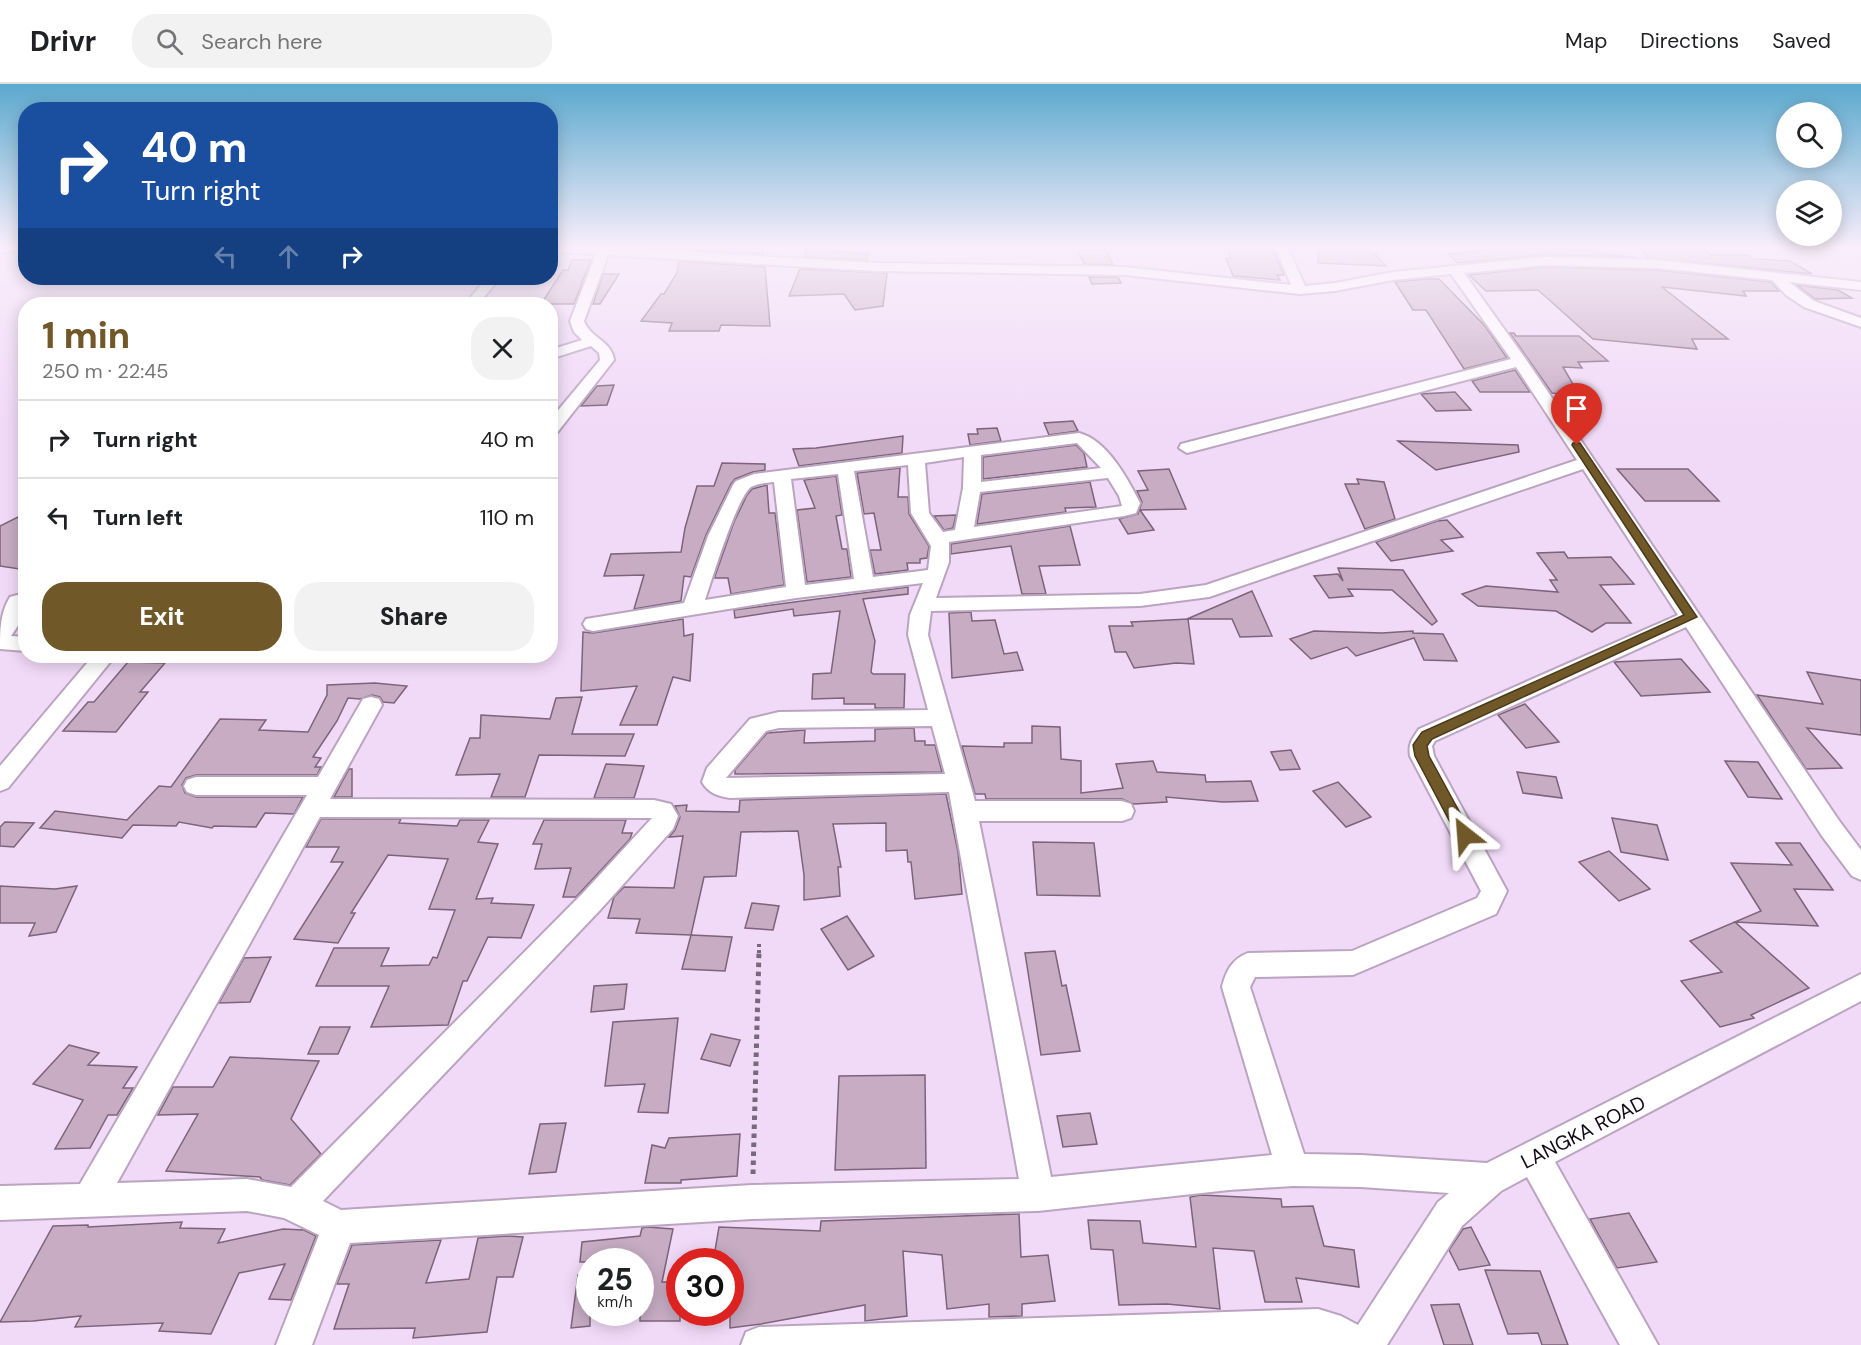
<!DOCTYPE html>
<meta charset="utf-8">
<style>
body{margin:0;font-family:"DM Sans",sans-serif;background:#f2f2f2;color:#202124;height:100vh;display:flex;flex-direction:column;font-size:22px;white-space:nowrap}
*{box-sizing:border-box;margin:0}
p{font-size:20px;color:#757577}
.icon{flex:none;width:33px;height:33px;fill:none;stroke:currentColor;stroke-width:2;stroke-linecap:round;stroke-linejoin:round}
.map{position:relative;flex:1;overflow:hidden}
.drawer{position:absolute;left:18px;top:213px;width:540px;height:366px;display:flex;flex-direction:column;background:#fff;border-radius:24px;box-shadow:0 3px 15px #0003}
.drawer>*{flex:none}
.banner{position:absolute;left:18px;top:18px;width:540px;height:183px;border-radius:24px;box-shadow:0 3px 15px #0003;background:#1a4fa0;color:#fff;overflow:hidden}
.tools{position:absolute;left:1776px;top:18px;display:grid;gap:12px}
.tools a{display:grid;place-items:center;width:66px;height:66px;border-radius:50%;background:#fff;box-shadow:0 3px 15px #0003;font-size:30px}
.speed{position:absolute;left:576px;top:1164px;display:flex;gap:12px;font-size:30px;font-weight:700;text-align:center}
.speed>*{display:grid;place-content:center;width:78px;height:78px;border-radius:50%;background:#fff;box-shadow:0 3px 15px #0003;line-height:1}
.speed small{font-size:15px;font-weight:400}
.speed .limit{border:9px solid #d22;background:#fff;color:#111}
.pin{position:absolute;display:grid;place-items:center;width:51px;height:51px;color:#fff;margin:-62px -26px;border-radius:50% 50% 50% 0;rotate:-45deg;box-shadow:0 0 6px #0007}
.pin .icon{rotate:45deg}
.me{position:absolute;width:66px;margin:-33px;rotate:332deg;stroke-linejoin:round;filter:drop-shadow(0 0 4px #0008)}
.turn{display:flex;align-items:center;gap:21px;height:126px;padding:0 24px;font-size:27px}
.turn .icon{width:78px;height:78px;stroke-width:2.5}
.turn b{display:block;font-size:42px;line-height:51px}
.lanes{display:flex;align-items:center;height:57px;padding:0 24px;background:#0003;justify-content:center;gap:30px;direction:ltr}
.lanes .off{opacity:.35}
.round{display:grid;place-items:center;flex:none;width:63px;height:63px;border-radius:24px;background:#f2f2f2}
.headline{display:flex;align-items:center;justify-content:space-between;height:102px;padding:0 24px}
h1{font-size:36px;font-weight:800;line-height:45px;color:#705829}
.action{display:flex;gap:12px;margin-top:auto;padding:12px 24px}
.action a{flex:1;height:69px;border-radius:24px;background:#705829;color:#fff;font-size:24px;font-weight:800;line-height:69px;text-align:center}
.action a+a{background:#f2f2f2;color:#202124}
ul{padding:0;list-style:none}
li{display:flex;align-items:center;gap:18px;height:78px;padding:0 24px;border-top:2px solid #e0e0e0}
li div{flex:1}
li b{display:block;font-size:22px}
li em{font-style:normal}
header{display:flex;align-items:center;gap:36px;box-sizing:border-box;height:84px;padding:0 30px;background:#fff;border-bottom:2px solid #e0e0e0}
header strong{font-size:28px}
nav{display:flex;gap:33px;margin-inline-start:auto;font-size:21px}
.search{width:420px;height:54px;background:#f2f2f2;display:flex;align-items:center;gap:15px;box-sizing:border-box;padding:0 21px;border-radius:24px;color:#757577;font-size:22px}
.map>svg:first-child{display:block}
.building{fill:#c7acc4;stroke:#7d647a;stroke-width:1.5}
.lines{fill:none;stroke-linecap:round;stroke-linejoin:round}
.minor-casing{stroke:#bba4c0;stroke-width:4}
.path-far1{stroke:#77687b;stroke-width:4;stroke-dasharray:3 3;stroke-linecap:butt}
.path{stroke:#77687b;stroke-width:5;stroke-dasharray:4.5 4.5;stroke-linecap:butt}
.minor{fill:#fff;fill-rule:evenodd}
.route{fill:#705829;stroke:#49391b;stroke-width:1.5}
.labels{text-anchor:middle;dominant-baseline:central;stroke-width:4.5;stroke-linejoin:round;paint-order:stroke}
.near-street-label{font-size:20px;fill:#110913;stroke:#fff}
</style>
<header>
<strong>Drivr</strong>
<div class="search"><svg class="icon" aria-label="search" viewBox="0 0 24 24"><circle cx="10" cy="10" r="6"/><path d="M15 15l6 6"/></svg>Search here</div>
<nav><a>Map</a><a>Directions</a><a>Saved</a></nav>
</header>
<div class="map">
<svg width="1861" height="1261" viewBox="0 0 1861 1261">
<rect width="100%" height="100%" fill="#f1daf7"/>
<g class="building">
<path d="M681,164H763V170L680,165Z"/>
<path d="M807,164L834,165L833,168L868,169L867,176L804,173Z"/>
<path d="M1227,164H1272L1284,191H1277L1280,196L1233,192L1226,174H1231Z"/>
<path d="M1319,164H1370L1386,182L1318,179Z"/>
<path d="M1511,164L1596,165L1600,170L1634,173L1545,171L1458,179L1448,170Z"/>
<path d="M1641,164H1704L1710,171H1748L1754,175L1790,177L1812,190L1648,174Z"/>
<path d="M1106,166L1113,181L1084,180L1078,167Z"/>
<path d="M572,176H591L574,220H541L563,186H568Z"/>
<path d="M679,177L765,183L770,242L721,241L719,247H669L672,239L641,237L661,210H664L677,189Z"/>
<path d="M1545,183L1657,186L1771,198L1779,207H1743L1746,212L1662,203L1728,255H1692L1697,265L1593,255L1538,206L1486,207L1469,191Z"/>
<path d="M800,185L887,189L883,222L855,226L844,210L789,212Z"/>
<path d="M603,190H619L600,220H593Z"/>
<path d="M1089,193H1118L1121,199L1092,200Z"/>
<path d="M1425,195H1439L1485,242L1507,274L1464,285L1426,226H1413L1395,198Z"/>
<path d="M1797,201L1838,206L1852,214L1815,215Z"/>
<path d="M1510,249H1514L1516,252H1579L1608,277L1578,278L1582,284L1563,283L1585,321L1564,319L1559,310L1552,309Z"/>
<path d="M1515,286L1530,308H1480L1472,297Z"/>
<path d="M614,301L607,321L581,322L597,302Z"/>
<path d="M1455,308L1471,326L1436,327L1421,310Z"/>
<path d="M1073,337L1078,347L1049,351L1044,339Z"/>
<path d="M997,344L1001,357L970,361L968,350H978L977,345Z"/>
<path d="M903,352L902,369L799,382L793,365L816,364Z"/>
<path d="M1398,357L1518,361L1519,368L1436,386Z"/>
<path d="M1076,361L1084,369L1087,383L983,395V373Z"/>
<path d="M722,379L765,380V386L753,388L735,395L731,400L706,451L691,493L684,492L681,517L634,525L644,491L604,492L611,470L681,468L685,444L697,402H714Z"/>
<path d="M900,384L898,413H908L909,430L929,462L927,474L920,475V479H907L908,486L875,490L870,466H881L874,429L864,430L857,389Z"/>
<path d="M1169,385L1186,425L1140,426L1154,446L1128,450L1119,435L1138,430L1142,418L1137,407L1148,406L1138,387Z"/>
<path d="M1617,385H1688L1719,417H1645Z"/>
<path d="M836,392L842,431L836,432L842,465H847L851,493L807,498L797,426L815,424L804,396Z"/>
<path d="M1357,395L1384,398L1395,435L1365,445L1345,400H1359Z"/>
<path d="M1090,398L1096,423L1065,424L1066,428L977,440L982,410Z"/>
<path d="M767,401L769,429H775L784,501L731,510L728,494H715V492L734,438L747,411L752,405Z"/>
<path d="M26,429V486L0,482V442Z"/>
<path d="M956,431L953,444L944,446L934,432Z"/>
<path d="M1447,436L1463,453L1441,456L1453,467L1391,477L1376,458L1437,437Z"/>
<path d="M1070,442L1080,481L1039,482L1046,510H1022L1011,462L951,470V460Z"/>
<path d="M1564,468L1568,474L1611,473L1634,500L1600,501L1631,539H1606L1592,548L1556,527L1478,522L1462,510L1486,502L1558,508L1550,496H1557L1537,469Z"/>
<path d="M1338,484L1403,486L1437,537L1432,541L1392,506L1348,505L1353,512L1329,514L1314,492L1338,490L1343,497Z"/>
<path d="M908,503V510L863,515L875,557L871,588L873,590H905L904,624H875V620H844V614L812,615L813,590L831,589L840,527L794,532L793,525L735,534L734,526Z"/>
<path d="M1252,507L1272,552L1240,553L1232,535H1187Z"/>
<path d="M971,528L972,537L995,536L1004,570L1017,568L1023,586L952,594L949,529Z"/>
<path d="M683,535L684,552L693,550L690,597L673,593L657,641H620L637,602L581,607L583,548L593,549Z"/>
<path d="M1188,535L1194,580L1176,579L1134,584L1126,568H1115L1109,542H1133L1131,538Z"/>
<path d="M1314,547L1382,549L1413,547V549L1443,550L1457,577L1424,576L1414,554L1356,572L1347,563L1311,575L1290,555Z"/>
<path d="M1681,575L1710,608L1641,612L1614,578Z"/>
<path d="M128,578L165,579L140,608H148L116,648L63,647L88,618H94Z"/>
<path d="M1807,588L1861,596V651L1807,644L1842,684L1806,685L1757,611L1823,620Z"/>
<path d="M375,599L407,602L394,619L383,618L380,613L372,611L360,615L348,614L337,637L313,673L321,674L315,683H321L317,691H196L186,694L182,701L185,709L196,713H303L294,730L265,729L256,743L214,742L212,744L179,738L176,742L133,741L122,754L40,744L55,727L127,736L159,702L171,703L220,635L266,636L259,646L308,648L327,611V601Z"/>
<path d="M582,613L572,650H634L625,672L539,671L525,713H491L500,690L456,691L470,654H480L481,631L550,635L556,614Z"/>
<path d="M1525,620L1559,658L1526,664L1498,631Z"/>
<path d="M1032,642L1060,643L1061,675L1081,677V709L1123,704L1116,680L1153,677L1157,688L1205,691L1206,698L1251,697L1258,717L1223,718L1166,713L1167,718L1134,720L1122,715H986L985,710H975L962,662L1004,663V659H1032Z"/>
<path d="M914,644L915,657H925V661H935L942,688L735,690V686L767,649L805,646L804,659L875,657V645Z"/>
<path d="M1291,666L1300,685L1280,686L1271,668Z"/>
<path d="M1725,677L1758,678L1782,715L1748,713Z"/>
<path d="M606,680L644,682L634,714H594Z"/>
<path d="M349,685H352V713H334Z"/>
<path d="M1517,688L1556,693L1562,714L1523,709Z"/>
<path d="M1338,698L1371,733L1346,743L1313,707Z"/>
<path d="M946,710L958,768L962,810L915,815L911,778H908L907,766L886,767V739L833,740L841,783H838L840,812L804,816V791L798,747L741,748L736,792L704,793L691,851L636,849L640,835L608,834L614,813L624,803L674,804L683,752L669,753L675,746L680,733L675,722L687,721L686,727L739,728L740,716Z"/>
<path d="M1612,734L1657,741L1668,776L1621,768Z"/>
<path d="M321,735H401L399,739L457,742L460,736H489L478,758L498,760L476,815L493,814L491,819L534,821L521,854L488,853L467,897H463L448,941L371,943L389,902H316L334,864H389L381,882L429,881L433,873L437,874L455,826L429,825L448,775L388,771L351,829H355L338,859L294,855L343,778H331L339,763H306Z"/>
<path d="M544,736H626L622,749H632L630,755L576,813H563L571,784L535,785L542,760H533Z"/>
<path d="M5,738L34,739L14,763L0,762V743Z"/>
<path d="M1033,758L1094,759L1100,812L1037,811Z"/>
<path d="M1776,759H1800L1833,806L1794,805L1818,842L1735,838L1809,904L1751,931L1754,934L1720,943L1681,897L1722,888L1690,857L1761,827L1731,779L1792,781Z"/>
<path d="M1609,767L1650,805L1619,817L1579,778Z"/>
<path d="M0,802L55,805L77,802L56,848L29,852L35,839H0Z"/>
<path d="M752,819L779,822L773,846L745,844Z"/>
<path d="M847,832L874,872L848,886L821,845Z"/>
<path d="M691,851L732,853L725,887L682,885Z"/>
<path d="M1055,867L1062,902L1066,901L1080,967L1041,971L1025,869Z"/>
<path d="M271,873L250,918L219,919L244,874Z"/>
<path d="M627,900L624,925L591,928L594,902Z"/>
<path d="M678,934L668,1029L638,1028L645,1000L605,1002L613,938Z"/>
<path d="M320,943H350L338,970H308Z"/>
<path d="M711,950L740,956L730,982L701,975Z"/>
<path d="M69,961L99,969L88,981L137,983L123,1004H133L117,1031H108L90,1064L55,1065L83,1016L33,1000Z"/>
<path d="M230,973L319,977L291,1035L321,1070L290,1101L262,1096L260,1093L166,1087L198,1030L158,1031L173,1003H213Z"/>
<path d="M925,991L926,1084L835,1086L839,992Z"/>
<path d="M1090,1029L1097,1060L1063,1063L1057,1032Z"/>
<path d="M566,1039L556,1088L529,1090L540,1040Z"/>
<path d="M740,1050L737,1092L681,1096V1099H645L652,1061L665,1064L669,1054Z"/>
<path d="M1201,1111L1281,1115L1282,1123L1313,1122L1324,1162L1354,1166L1359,1203L1296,1194L1302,1218H1265L1254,1167L1213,1164L1220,1225L1167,1220L1119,1221L1113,1166L1091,1165L1088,1136L1140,1137L1143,1159L1196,1163L1190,1113Z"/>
<path d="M1629,1129L1657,1178L1617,1184L1590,1135Z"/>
<path d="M1019,1130L1021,1173L1048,1171L1055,1217L1022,1220V1232L989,1233V1220L947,1225L942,1171L903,1167L907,1232L865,1237V1221L761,1240L730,1244V1178H713L719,1143L820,1147L821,1137Z"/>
<path d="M182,1138L180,1144L225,1145L218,1159L283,1145L304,1146L316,1152L291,1216L269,1215L285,1180L239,1189L211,1250L159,1247L163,1239L75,1243L81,1232L33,1237L0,1238L53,1142L88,1141V1143Z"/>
<path d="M647,1143L673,1145L662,1198H680V1237H640V1178H580L582,1158L640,1152L642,1144Z"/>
<path d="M1471,1143L1490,1181L1459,1186L1449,1166L1463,1145Z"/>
<path d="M506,1152L523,1153L513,1193H497L487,1248L413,1254L415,1244L334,1245L349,1200H337L352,1161L441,1156L426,1199L469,1195L478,1154Z"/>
<path d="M1485,1186L1540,1187L1568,1261H1542L1538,1249L1508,1250Z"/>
<path d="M578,1191H590V1242L571,1244Z"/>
<path d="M1459,1220L1473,1261H1444L1431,1221Z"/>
</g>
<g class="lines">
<g class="minor-casing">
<g id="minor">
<path d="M0,164H17L15,167L0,169Z"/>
<path d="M550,164H617L876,179L1125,183L1291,201L1276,164H1288L1305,202L1335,199L1393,188L1545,173L1657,176L1861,198V206L1789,198L1814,217L1861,234V243L1804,223L1786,211L1772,196L1657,184L1545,181L1464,189L1527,277L1840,738L1861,766V796L1852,792L1822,752L1686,543L1435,657L1432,662L1434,672L1507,807L1496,830L1353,891L1255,893L1250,903L1304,1070L1361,1071L1487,1079L1861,890V917L1555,1078L1658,1261H1620L1527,1093L1501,1107L1462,1142L1387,1261H741L746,1248L759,1243L1318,1225L1341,1232L1358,1241L1438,1118L1449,1109L1361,1103L1293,1102L1229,1106L1038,1127L752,1135L350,1159L312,1261H276L319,1151L284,1134L247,1127L0,1136V1102L80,1100L307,711H196L187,708L184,702L187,696L196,693H318L363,615L371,613L379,615L382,621L330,715L654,716L671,720L678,732L673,745L601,825L323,1117L341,1126L752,1101L1019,1095L949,708L730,714C718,712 708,709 702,698L707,684L750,635L779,628L928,626L908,551L910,531L923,499L796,514L593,547L586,545L583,540L586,535L684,519L708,452L733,401L736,397L754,390L1079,349C1107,356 1128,395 1140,419L1136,429L1124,432L949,458V478L936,514L1140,510L1206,501L1577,376L1516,283L1187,369L1179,364L1181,360L1511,275L1451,190L1393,196L1335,207L1300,210L1125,191L876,187L608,171L584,237C590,254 612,257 614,276L556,350L550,352V336L600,276L599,269L591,262L550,275V266L582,256L574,248L570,237L596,170L555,168L551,167ZM1077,359L1101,384L981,398V371ZM964,373L963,404L955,446L943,448L929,429L925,379ZM908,381L911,429L931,462L928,486L873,493L854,387ZM1583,385L1678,531L1419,645C1412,655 1408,660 1410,672L1481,807L1477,814L1352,867L1248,869C1232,875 1226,887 1222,903L1272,1071L1051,1093L979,737H1122L1131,734L1134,727L1131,720L1122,717H975L928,551L931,527L1140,522L1209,513ZM838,390L854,495L805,501L791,395ZM1108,394L1119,412L1122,422L974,443L980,408ZM774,398L786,503L705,516C712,495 737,413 751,403C758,399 767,399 774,398ZM932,642L945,690L726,694L766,647L779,644ZM320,733L652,734L583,809L291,1103L247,1095L117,1099Z"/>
<path d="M487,194H500L478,220H465Z"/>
<path d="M17,511L24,513C28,527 19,541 11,552L26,553V567L0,565C0,547 0,529 10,513Z"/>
<path d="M93,572H115L8,704L0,707V682Z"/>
</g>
</g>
<path class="path-far1" d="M759,869V860"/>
<path class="path" d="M753,1090L759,867"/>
<use href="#minor" class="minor"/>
</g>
<linearGradient id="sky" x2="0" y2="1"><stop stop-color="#5ba9ce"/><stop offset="0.48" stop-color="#f9eefb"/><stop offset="1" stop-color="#f9eefb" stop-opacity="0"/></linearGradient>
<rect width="1861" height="340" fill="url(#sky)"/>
<path class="route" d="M1573,359H1580L1697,533L1432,655L1427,662L1429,672L1472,751L1470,755H1459L1415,672L1413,661L1422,648L1684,531L1572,361Z"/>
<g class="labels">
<g class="near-street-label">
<text transform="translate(1583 1048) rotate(-27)">LANGKA ROAD</text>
</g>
</g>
</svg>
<div class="tools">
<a><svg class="icon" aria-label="search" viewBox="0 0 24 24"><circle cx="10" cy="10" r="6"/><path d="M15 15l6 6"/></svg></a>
<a><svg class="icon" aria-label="layers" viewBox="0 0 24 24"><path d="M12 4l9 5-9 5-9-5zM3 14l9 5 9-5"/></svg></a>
</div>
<div class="speed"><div>25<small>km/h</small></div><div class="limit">30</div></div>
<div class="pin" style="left:1577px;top:361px;background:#d93025"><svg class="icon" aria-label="arrive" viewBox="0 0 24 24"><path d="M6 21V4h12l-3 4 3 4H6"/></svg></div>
<svg class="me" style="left:1465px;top:751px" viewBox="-20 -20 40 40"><path d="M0-17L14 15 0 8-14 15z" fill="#705829" stroke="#fff" stroke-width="4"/></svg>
<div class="banner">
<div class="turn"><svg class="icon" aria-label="right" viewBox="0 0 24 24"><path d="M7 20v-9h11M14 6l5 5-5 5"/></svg><div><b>40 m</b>Turn right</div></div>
<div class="lanes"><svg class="icon off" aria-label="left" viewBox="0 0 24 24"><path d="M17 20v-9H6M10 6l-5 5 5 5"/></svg><svg class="icon off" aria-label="ahead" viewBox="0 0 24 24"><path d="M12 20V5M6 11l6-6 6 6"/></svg><svg class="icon" aria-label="right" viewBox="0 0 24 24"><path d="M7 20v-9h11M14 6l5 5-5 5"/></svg></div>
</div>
<section class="drawer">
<div class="headline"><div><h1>1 min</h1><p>250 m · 22:45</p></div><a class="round"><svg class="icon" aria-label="close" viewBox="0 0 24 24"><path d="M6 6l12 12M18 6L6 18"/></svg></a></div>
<ul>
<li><svg class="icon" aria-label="right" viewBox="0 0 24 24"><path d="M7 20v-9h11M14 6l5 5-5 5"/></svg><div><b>Turn right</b></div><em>40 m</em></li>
<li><svg class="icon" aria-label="left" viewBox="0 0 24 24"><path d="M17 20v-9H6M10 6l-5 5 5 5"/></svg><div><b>Turn left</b></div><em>110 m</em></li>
</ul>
<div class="action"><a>Exit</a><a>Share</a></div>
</section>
</div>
